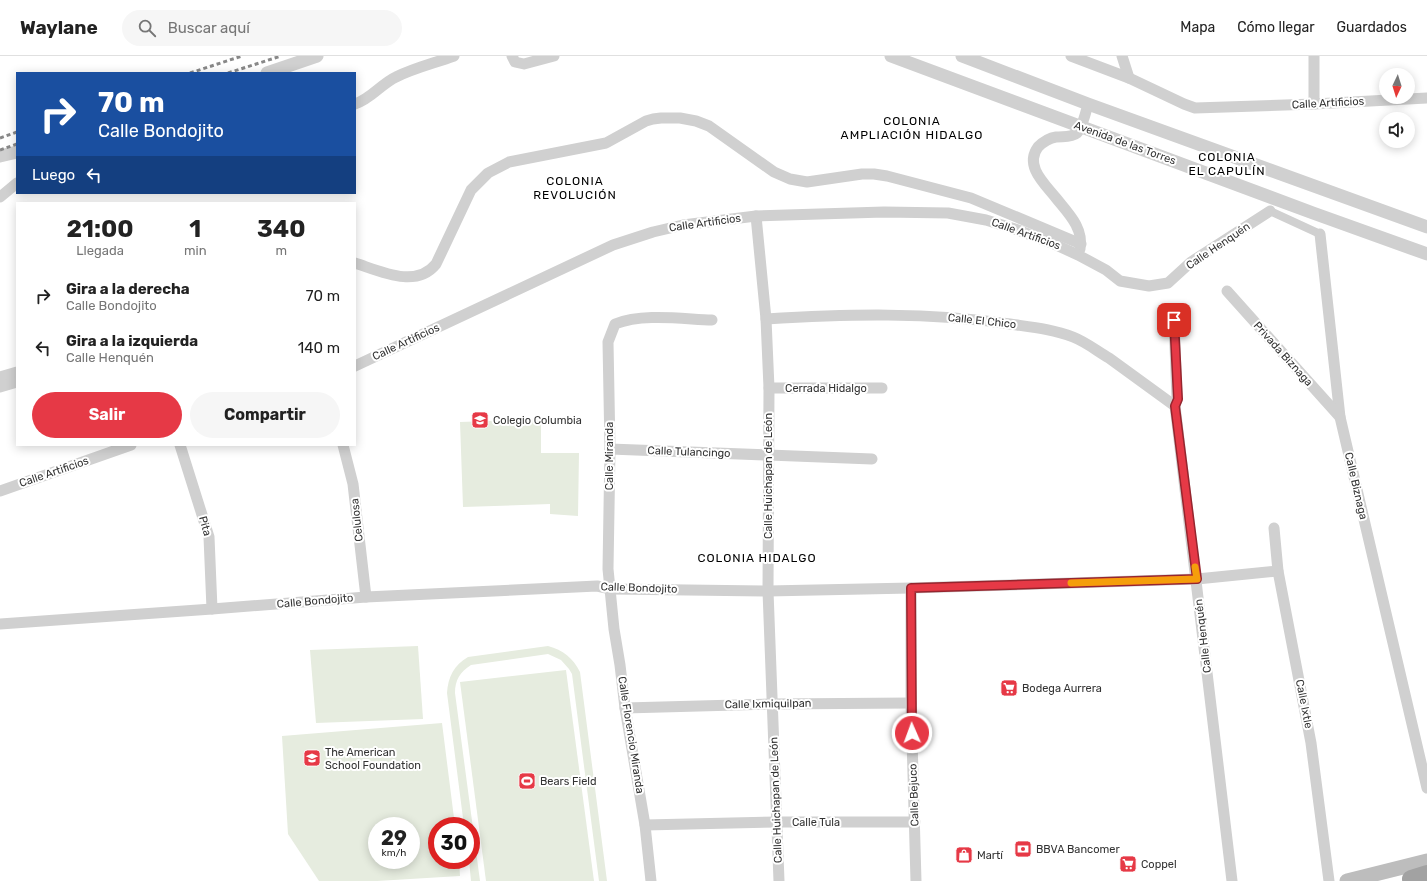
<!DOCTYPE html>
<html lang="es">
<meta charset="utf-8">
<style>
body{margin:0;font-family:Rubik,sans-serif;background:#f6f6f6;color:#222;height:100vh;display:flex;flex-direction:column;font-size:15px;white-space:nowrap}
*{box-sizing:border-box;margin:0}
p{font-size:13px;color:#767676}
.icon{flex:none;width:22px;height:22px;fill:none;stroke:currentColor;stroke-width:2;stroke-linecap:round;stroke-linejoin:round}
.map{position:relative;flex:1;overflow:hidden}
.sheet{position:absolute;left:16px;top:146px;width:340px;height:244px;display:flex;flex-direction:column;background:#fff;border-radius:0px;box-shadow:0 2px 10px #0003}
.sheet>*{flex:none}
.hud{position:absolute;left:16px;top:16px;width:340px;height:122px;border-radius:0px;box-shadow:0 2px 10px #0003;background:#1a4fa0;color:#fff;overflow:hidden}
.needle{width:26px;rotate:184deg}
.controls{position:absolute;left:1379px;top:12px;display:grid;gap:8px}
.controls a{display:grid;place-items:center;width:36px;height:36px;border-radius:50%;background:#fff;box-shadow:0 2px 10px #0003;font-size:20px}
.speed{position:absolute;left:368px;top:761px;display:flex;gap:8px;font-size:20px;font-weight:700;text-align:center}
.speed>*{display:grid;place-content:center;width:52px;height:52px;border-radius:50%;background:#fff;box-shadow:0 2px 10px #0003;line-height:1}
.speed small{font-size:10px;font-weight:400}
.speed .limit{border:6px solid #d22;background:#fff;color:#111}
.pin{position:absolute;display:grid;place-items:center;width:34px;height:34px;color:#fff;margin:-17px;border-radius:8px;box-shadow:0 2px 6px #0006}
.me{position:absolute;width:44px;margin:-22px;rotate:358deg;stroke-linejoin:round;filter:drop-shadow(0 0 3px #0008)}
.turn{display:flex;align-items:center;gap:14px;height:84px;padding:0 16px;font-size:18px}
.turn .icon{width:52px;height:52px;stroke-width:2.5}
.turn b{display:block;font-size:28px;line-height:34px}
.then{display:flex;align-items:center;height:38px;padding:0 16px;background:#0003;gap:8px;font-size:15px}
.eta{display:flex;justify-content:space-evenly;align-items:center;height:68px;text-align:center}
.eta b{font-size:24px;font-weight:700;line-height:28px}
.primary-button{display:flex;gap:8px;margin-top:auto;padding:8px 16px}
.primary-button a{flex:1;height:46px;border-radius:24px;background:#e63946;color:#fff;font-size:16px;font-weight:700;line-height:46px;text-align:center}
.primary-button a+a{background:#f6f6f6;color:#222}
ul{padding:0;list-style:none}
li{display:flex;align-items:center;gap:12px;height:52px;padding:0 16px}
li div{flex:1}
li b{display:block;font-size:15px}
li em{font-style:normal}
header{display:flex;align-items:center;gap:24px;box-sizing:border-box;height:56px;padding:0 20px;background:#fff;border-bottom:1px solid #e0e0e0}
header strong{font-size:19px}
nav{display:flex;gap:22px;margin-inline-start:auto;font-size:14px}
.search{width:280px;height:36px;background:#f6f6f6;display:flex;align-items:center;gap:10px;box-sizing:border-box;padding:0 14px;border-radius:22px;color:#767676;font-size:15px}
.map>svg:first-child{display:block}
.green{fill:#e6ecdf;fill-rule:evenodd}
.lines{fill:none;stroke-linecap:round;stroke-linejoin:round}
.pedestrian{stroke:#d0d0d0;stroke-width:8}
.minor{stroke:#d0d0d0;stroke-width:11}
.tertiary{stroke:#d0d0d0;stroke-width:13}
.secondary{stroke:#bdbdbd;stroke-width:15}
.trunk{stroke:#a2a2a2;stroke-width:18}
.rail{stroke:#888;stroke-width:3;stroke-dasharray:4 3;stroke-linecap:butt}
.route-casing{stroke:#96252e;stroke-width:10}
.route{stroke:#e63946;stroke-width:7}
.slow{stroke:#f59e0b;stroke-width:7}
.labels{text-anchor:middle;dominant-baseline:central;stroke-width:4;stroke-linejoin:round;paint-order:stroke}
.street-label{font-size:11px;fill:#333;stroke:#fff}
.poi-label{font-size:11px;fill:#333;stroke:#fff;text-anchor:start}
.neighbourhood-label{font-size:12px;letter-spacing:1px;fill:#000;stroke:#fff}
</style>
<header>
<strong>Waylane</strong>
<div class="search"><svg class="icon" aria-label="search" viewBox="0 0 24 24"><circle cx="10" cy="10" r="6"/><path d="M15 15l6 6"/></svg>Buscar aquí</div>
<nav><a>Mapa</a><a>Cómo llegar</a><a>Guardados</a></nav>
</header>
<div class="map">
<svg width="1427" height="825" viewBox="0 0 1427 825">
<rect width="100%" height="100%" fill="#fff"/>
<g class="green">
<path d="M541,363V397H579L578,460L550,458V448L463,451L460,366Z"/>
<path d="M418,590L423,663L316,667L310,594Z"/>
<path d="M548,590C563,594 573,602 580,616L607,825H599L572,618L569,613L561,604L548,598L471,609C460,616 455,624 455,637L480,825H471L469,804H471V770H464L447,637C448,621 454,609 468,601Z"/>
<path d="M566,614L594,825H486L460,626Z"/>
<path d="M442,667L455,770H437V804H459L460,820L377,825H319L288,778L282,680ZM377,770H411V804H377Z"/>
</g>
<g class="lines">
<path class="pedestrian" d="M1270,155L1320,178"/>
<g class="minor">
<path d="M512,0L515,6L524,8L554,0"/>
<path d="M1071,0L1129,22L1184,48L1195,52L1314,48L1427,42"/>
<path d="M1122,0L1129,22"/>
<path d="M355,48C371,43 381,28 396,21C414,12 435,7 454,0"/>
<path d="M1314,48V0"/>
<path d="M0,141L17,127"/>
<path d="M756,160L766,263L769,332L768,535L779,825"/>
<path d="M1320,178L1340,361L1427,732"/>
<path d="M1080,193C1084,172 1068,157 1056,142C1045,128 1024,110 1038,91C1043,86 1049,82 1056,81C1063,80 1071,82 1077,77C1082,72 1086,56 1088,48"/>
<path d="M355,207C380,215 416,233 436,208L471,134L488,117L509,106L606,87L646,65L653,63L661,62H680L696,65L709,70L774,116L790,123L807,126L862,118H874L887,120L971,142L1081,188"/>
<path d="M1227,235L1340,361"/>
<path d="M766,263C848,258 928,256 1010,268C1031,271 1053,273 1073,281C1086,286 1097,295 1109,302C1131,318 1153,334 1175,350"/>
<path d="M1174,264L1177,343L1175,350L1232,825"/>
<path d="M355,310L613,189L653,176L683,169L756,160L884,156L948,157L986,164L1015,173L1052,187L1078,199L1106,214L1120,225L1149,230L1168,227L1191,206L1270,155"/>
<path d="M0,321L17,316"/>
<path d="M0,331L17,326"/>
<path d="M769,332H882"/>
<path d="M180,389L209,481L212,553"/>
<path d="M343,389L353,428L366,541"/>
<path d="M610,393L872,403"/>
<path d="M0,435L131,389"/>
<path d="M1274,472L1278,515L1311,687L1329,825"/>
<path d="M911,532V647L916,825"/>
<path d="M0,568L212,553L366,541L597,530L611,533L768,535L911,532L1197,523L1278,515"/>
<path d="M625,652L772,648L911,647"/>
<path d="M645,769L777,766H915"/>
<path d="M651,825L645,769L625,652L620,609L614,573L608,513L610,393L608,286L615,268C643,257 682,263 712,264"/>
</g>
<g class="tertiary">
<path d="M891,0L1313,157L1427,198"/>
<path d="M962,0L1088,48L1427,171"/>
<path d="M267,17L317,0"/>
<path d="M0,100L17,96"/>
</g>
<path class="secondary" d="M1347,825L1427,805"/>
<path class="trunk" d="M1411,823L1427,818"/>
<g class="rail">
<path d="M190,17L242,0"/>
<path d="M228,17L281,0"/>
<path d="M0,82L17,76"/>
<path d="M0,94L17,88"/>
</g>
</g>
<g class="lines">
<g class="route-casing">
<path id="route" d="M912,677L911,532L1197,523L1175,350L1178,343L1174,264"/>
</g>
<use href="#route" class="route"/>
<path class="slow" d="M1071,527L1197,523L1195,511"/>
</g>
<defs>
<g id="school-square" transform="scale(0.9)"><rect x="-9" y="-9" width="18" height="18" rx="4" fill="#e63946" stroke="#fff"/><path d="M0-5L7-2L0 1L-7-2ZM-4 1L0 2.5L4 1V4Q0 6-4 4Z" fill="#fff"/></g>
<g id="supermarket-square" transform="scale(0.9)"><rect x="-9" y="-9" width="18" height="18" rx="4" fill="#e63946" stroke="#fff"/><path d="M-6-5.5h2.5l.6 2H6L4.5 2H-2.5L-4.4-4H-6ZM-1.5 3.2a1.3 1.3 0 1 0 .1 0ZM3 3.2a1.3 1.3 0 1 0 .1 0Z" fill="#fff"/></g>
<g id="stadium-square" transform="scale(0.9)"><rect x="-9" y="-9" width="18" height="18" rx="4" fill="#e63946" stroke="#fff"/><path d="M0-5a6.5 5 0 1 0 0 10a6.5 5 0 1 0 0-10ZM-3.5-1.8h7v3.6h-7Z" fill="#fff"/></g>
<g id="bank-square" transform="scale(0.9)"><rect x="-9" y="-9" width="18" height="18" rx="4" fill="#e63946" stroke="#fff"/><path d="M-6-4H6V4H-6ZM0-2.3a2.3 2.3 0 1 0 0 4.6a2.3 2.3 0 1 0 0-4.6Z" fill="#fff"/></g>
<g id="shop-square" transform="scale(0.9)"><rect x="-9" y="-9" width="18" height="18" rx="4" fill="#e63946" stroke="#fff"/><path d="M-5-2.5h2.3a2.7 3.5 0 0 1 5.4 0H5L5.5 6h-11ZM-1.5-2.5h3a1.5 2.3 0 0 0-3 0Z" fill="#fff"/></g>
</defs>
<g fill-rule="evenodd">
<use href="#school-square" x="480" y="364"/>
<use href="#supermarket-square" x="1009" y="632"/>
<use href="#school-square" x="312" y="702"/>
<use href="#stadium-square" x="527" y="725"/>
<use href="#bank-square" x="1023" y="793"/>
<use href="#shop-square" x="964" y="799"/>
<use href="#supermarket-square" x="1128" y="808"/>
</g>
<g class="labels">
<g class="street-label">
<text transform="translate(1328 47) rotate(-3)">Calle Artificios</text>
<text transform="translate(1125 87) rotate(20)">Avenida de las Torres</text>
<text transform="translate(705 167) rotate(-8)">Calle Artificios</text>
<text transform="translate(1026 178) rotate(20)">Calle Artificios</text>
<text transform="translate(1218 190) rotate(-34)">Calle Henquén</text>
<text transform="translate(982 265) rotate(6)">Calle El Chico</text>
<text transform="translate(406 286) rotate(-25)">Calle Artificios</text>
<text transform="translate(1283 298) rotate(48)">Privada Biznaga</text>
<text x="826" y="332">Cerrada Hidalgo</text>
<text transform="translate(689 396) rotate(2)">Calle Tulancingo</text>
<text transform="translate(609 400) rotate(-90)">Calle Miranda</text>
<text transform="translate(54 416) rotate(-19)">Calle Artificios</text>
<text transform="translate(768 420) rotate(-90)">Calle Huichapan de León</text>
<text transform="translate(1356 430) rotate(77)">Calle Biznaga</text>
<text transform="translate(357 464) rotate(-96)">Celulosa</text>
<text transform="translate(205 470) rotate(75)">Pita</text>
<text transform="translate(639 532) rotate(2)">Calle Bondojito</text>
<text transform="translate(315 545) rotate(-5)">Calle Bondojito</text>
<text transform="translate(1203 580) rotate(-97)">Calle Henquén</text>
<text transform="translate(768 648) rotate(-1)">Calle Ixmiquilpan</text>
<text transform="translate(1304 648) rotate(79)">Calle Ixtle</text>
<text transform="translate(631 679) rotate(81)">Calle Florencio Miranda</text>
<text transform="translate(914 739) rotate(-92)">Calle Bejuco</text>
<text transform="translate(776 744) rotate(-92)">Calle Huichapan de León</text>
<text x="816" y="766">Calle Tula</text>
</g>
<g class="poi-label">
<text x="493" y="364">Colegio Columbia</text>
<text x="1022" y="632">Bodega Aurrera</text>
<text x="325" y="696">The American<tspan x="325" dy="13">School Foundation</tspan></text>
<text x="540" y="725">Bears Field</text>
<text x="1036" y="793">BBVA Bancomer</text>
<text x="977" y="799">Martí</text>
<text x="1141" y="808">Coppel</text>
</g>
<g class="neighbourhood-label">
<text x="912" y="65">COLONIA<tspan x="912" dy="14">AMPLIACIÓN HIDALGO</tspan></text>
<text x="1227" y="101">COLONIA<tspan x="1227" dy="14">EL CAPULÍN</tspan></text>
<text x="575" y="125">COLONIA<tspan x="575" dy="14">REVOLUCIÓN</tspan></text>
<text x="757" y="502">COLONIA HIDALGO</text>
</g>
</g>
</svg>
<div class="controls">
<a><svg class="needle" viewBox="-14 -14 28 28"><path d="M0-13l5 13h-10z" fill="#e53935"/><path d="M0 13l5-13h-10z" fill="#767676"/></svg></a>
<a><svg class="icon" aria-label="sound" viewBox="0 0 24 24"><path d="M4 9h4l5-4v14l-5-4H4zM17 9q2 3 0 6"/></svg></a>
</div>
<div class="speed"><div>29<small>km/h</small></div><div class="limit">30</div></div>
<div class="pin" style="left:1174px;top:264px;background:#d93025"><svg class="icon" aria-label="arrive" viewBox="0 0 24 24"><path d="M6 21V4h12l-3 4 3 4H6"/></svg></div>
<svg class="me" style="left:912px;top:677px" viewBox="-20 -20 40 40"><circle r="17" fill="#e63946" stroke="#fff" stroke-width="3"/><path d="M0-11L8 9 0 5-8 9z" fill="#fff"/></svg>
<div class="hud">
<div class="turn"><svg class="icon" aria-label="right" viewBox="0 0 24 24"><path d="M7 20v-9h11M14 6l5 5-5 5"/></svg><div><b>70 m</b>Calle Bondojito</div></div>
<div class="then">Luego<svg class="icon" aria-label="left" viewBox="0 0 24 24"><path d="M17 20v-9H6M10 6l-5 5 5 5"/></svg></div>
</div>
<section class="sheet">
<div class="eta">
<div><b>21:00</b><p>Llegada</p></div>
<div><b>1</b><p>min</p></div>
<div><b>340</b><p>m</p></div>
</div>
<ul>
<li><svg class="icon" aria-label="right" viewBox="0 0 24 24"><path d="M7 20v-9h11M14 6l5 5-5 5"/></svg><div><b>Gira a la derecha</b><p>Calle Bondojito</p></div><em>70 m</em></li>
<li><svg class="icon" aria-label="left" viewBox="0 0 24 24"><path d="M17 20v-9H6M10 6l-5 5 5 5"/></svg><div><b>Gira a la izquierda</b><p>Calle Henquén</p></div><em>140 m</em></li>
</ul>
<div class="primary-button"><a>Salir</a><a>Compartir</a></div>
</section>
</div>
